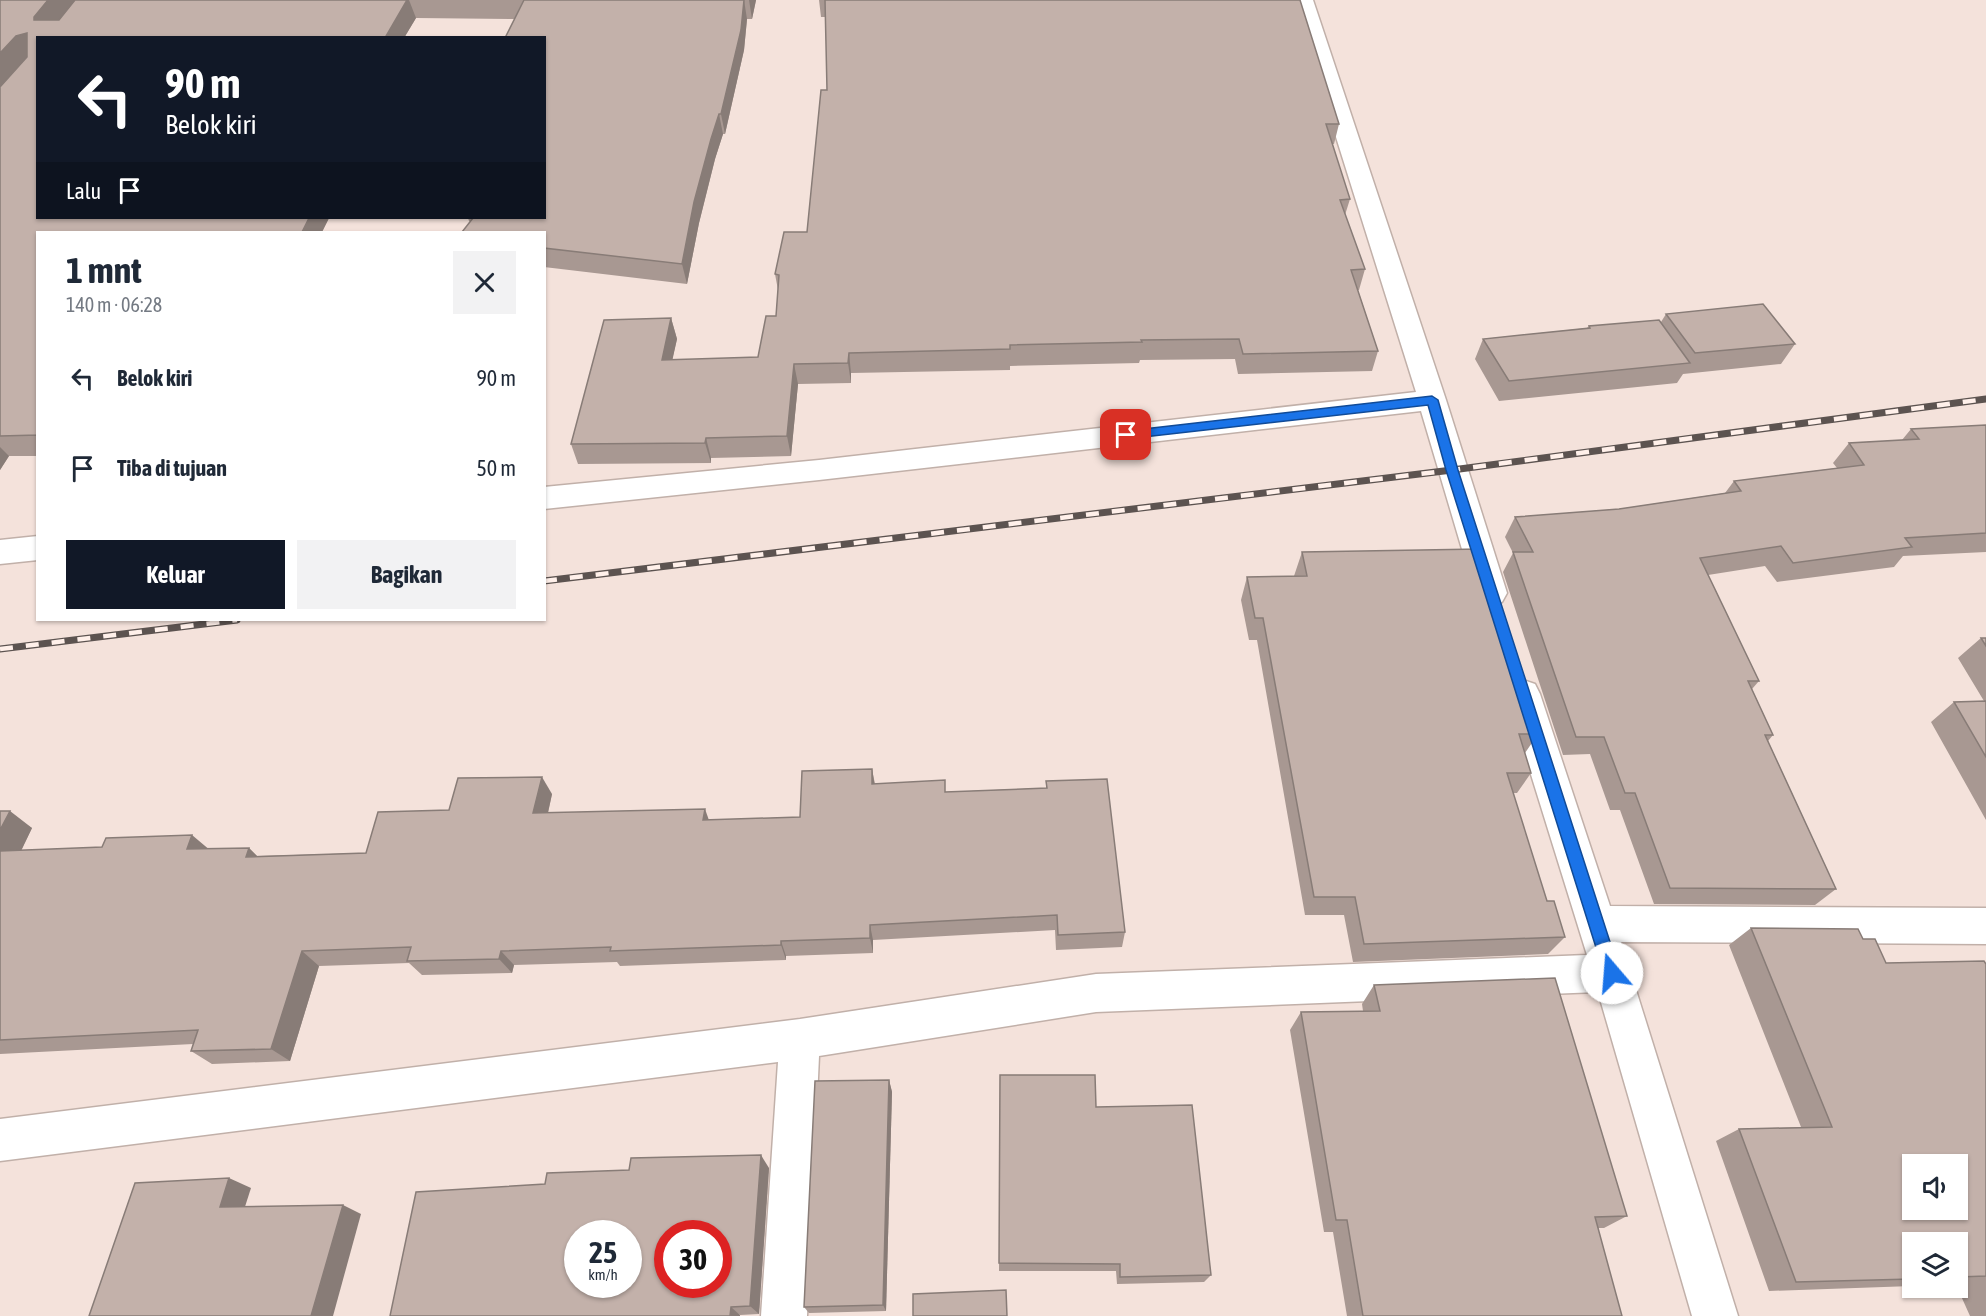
<!DOCTYPE html>
<html lang="id">
<meta charset="utf-8">
<style>
body{margin:0;font-family:"Asap Condensed",sans-serif;background:#f2f2f3;color:#1f2937;height:100vh;display:flex;flex-direction:column;font-size:22px;white-space:nowrap}
*{box-sizing:border-box;margin:0}
p{font-size:20px;color:#747a83}
.icon{flex:none;width:33px;height:33px;fill:none;stroke:currentColor;stroke-width:2;stroke-linecap:round;stroke-linejoin:round}
.map{position:relative;flex:1;overflow:hidden}
.side{position:absolute;left:36px;top:231px;width:510px;height:390px;display:flex;flex-direction:column;background:#fff;border-radius:0px;box-shadow:0 2px 4px #0004}
.side>*{flex:none}
.guide{position:absolute;left:36px;top:36px;width:510px;height:183px;border-radius:0px;box-shadow:0 2px 4px #0004;background:#111827;color:#fff;overflow:hidden}
.controls{position:absolute;left:1902px;top:1154px;display:grid;gap:12px}
.controls a{display:grid;place-items:center;width:66px;height:66px;border-radius:0px;background:#fff;box-shadow:0 2px 4px #0004;font-size:30px}
.speed{position:absolute;left:564px;top:1220px;display:flex;gap:12px;font-size:30px;font-weight:700;text-align:center}
.speed>*{display:grid;place-content:center;width:78px;height:78px;border-radius:50%;background:#fff;box-shadow:0 2px 4px #0004;line-height:1}
.speed small{font-size:15px;font-weight:400}
.speed .limit{border:9px solid #d22;background:#fff;color:#111}
.pin{position:absolute;display:grid;place-items:center;width:51px;height:51px;color:#fff;margin:-26px;border-radius:12px;box-shadow:0 3px 9px #0006}
.me{position:absolute;width:66px;margin:-33px;rotate:342deg;stroke-linejoin:round;filter:drop-shadow(0 0 4px #0008)}
.turn{display:flex;align-items:center;gap:21px;height:126px;padding:0 30px;font-size:27px}
.turn .icon{width:78px;height:78px;stroke-width:2.5}
.turn b{display:block;font-size:42px;line-height:51px}
.then{display:flex;align-items:center;height:57px;padding:0 30px;background:#0003;gap:12px;font-size:22px}
.round{display:grid;place-items:center;flex:none;width:63px;height:63px;border-radius:0px;background:#f2f2f3}
.summary{display:flex;align-items:center;justify-content:space-between;height:102px;padding:0 30px}
h1{font-size:36px;font-weight:700;line-height:45px}
.button{display:flex;gap:12px;margin-top:auto;padding:12px 30px}
.button a{flex:1;height:69px;border-radius:0px;background:#111827;color:#fff;font-size:24px;font-weight:700;line-height:69px;text-align:center}
.button a+a{background:#f2f2f3;color:#1f2937}
ul{padding:0;list-style:none}
li{display:flex;align-items:center;gap:18px;height:90px;padding:0 30px}
li div{flex:1}
li b{display:block;font-size:22px}
li em{font-style:normal}
.map>svg:first-child{display:block}
.lines{fill:none;stroke-linecap:round;stroke-linejoin:round}
.street-casing{stroke:#c1b0a9;stroke-width:3}
.street{fill:#fff;fill-rule:evenodd}
.rail-casing{stroke:#5c5350;stroke-width:7}
.rail{stroke:#fff0ea;stroke-width:4.5;stroke-dasharray:13;stroke-linecap:butt}
.wall{fill:#a89892}
.shaded-wall{fill:#887c77}
.building{fill:#c3b1aa;stroke:#887c77;stroke-width:1.5;fill-rule:evenodd}
.route{fill:#1a73e8;stroke:#114b97;stroke-width:1.5}
</style>
<div class="map">
<svg width="1986" height="1316" viewBox="0 0 1986 1316">
<rect width="100%" height="100%" fill="#f4e2db"/>
<g class="lines">
<g class="street-casing">
<g id="street">
<path d="M1293,0H1313L1446,400L1507,593L1502,602L1491,605L1480,602L1475,593L1421,411L819,480L544,509V487L819,460L1416,392Z"/>
<path d="M38,536V560L0,564V540Z"/>
<path d="M1523,680L1535,684L1540,694L1610,906L1986,908V944L1621,942L1738,1316H1692L1598,992L1096,1012L819,1056L807,1316H761L778,1062L0,1161V1119L800,1019L1096,974L1587,955L1506,694L1511,684Z"/>
</g>
</g>
<use href="#street" class="street"/>
<g class="rail-casing">
<g id="rail">
<path d="M544,581L1452,470L1986,399"/>
<path d="M0,649L237,620"/>
</g>
</g>
<use href="#rail" class="rail"/>
</g>
<g class="wall">
<path d="M0,0H756L752,19H747L744,50L725,134H723L715,159L699,223L687,284L544,267V232L469,221L468,218H544L515,19L416,18L404,38H38V218H329L322,232H38V456H9L0,470Z"/>
<path d="M819,0H1300L1339,124L1334,144H1332L1350,199L1345,215L1365,269L1359,290H1358L1378,351L1372,371L1238,374L1235,359L1140,360L1139,363L1010,366V370L851,373V383L798,384L791,456L711,458V463L578,464L571,444L671,318L677,339L672,360L758,357L776,316L778,290L775,274L807,232L827,90L826,17H821Z"/>
<path d="M1666,314L1795,344L1781,364L1683,374L1677,383L1499,401L1475,359L1483,339L1587,328L1589,326L1661,322Z"/>
<path d="M1986,425V552L1903,556L1894,567L1777,582L1765,566L1708,575L1759,681L1752,689L1773,735L1768,741L1836,889L1815,905L1654,904L1620,810H1610L1590,754L1563,755L1503,572L1513,553L1505,537L1515,517L1619,509L1725,493L1734,481L1837,468L1833,463L1849,443L1902,440L1911,429Z"/>
<path d="M1302,552L1538,734L1525,753L1531,773L1517,793H1513L1547,901L1565,937L1548,954L1353,962L1344,915H1305L1257,640H1249L1241,600L1247,577L1294,576Z"/>
<path d="M1981,638H1986V820L1931,722L1954,702L1984,701L1958,658Z"/>
<path d="M872,769L875,784L946,792L1046,788V781L1125,932L1122,947L1056,950L1055,930L873,940V953L786,956V960L620,966L617,962L514,965L512,973L422,975L409,963L319,966L290,1061L212,1064L191,1051L193,1044L0,1054V811L32,828L21,850L249,848L257,856L366,853L449,810L552,794L548,813L709,820L800,817Z"/>
<path d="M1751,928L1863,939L1886,963L1986,964V1316H1970L1957,1287L1958,1242H1912V1286L1769,1291L1716,1141L1739,1129L1801,1127L1729,945Z"/>
<path d="M1374,985L1627,1216L1604,1228H1598L1622,1316H1347L1333,1232H1324L1290,1030L1301,1012L1363,1011L1362,1004Z"/>
<path d="M1000,1075L1096,1107L1211,1275L1204,1282L1117,1284L1116,1271H999Z"/>
<path d="M889,1080L892,1092L886,1311L809,1313L804,1307Z"/>
<path d="M769,1168L759,1314L740,1315L545,1184Z"/>
</g>
<g class="shaded-wall">
<path d="M48,0H76L46,37L34,20V17Z"/>
<path d="M407,0H409L416,18L404,38H385Z"/>
<path d="M744,0L747,19L744,50L725,134L721,114Z"/>
<path d="M749,0H756L752,19Z"/>
<path d="M27,33L38,50L0,88V53L16,36Z"/>
<path d="M719,114L723,134L715,159L699,223L687,284L682,264L694,202L711,139Z"/>
<path d="M309,218H329L322,232H302Z"/>
<path d="M671,318L677,339L668,380L662,360Z"/>
<path d="M849,353L851,373V383L848,363Z"/>
<path d="M794,364L798,384L791,456L787,436Z"/>
<path d="M706,438L711,458V463L705,443Z"/>
<path d="M0,447L9,456L0,470Z"/>
<path d="M872,769L875,787L872,784Z"/>
<path d="M542,777L552,794L544,830L533,813Z"/>
<path d="M705,809L711,826L703,820Z"/>
<path d="M10,811L32,828L13,868L0,860V830Z"/>
<path d="M192,835L211,851L187,849Z"/>
<path d="M249,848L266,865L246,857Z"/>
<path d="M870,925L873,940V953L870,938Z"/>
<path d="M781,941L786,956V960L781,945Z"/>
<path d="M302,951L319,966L290,1061L271,1049Z"/>
<path d="M501,951L514,965L512,973L499,959Z"/>
<path d="M889,1080L892,1092L886,1311L883,1305Z"/>
<path d="M761,1155L769,1168L759,1314L750,1306Z"/>
<path d="M229,1178L251,1188L242,1216L220,1207Z"/>
<path d="M343,1205L361,1214L333,1316H311Z"/>
<path d="M731,1307L740,1315V1316H730Z"/>
</g>
<g class="building">
<path d="M0,0H48L34,17V20H59L75,0H407L385,38H38V218H309L302,232H38V435L0,436V87L27,57V33L16,36L0,53Z"/>
<path d="M524,0H744L741,30L721,114H719L711,139L694,202L682,264L544,248V232H462L473,218H544V38H505Z"/>
<path d="M825,0H1300L1339,124H1326L1350,199L1340,200L1365,269L1351,270L1378,351L1243,354L1239,339L1141,340L1142,342L1010,345V349L849,353L848,363L794,364L787,436L706,438L705,443L571,444L604,320L671,318L662,360L758,357L766,316H776L779,275L775,274L784,232H807L821,90H827Z"/>
<path d="M1763,304L1795,344L1695,353L1666,314Z"/>
<path d="M1659,320L1690,363L1509,381L1483,339L1590,328L1589,326Z"/>
<path d="M1986,425V533L1905,538L1912,547L1793,563L1781,546L1700,558L1759,681H1748L1773,735H1765L1836,889L1670,888L1635,793H1625L1604,737H1576L1513,552H1533L1515,517L1619,509L1741,491L1734,481L1864,465L1849,443L1919,439L1911,429Z"/>
<path d="M1480,549L1538,734H1519L1531,773H1507L1547,901H1554L1565,937L1364,944L1355,897H1314L1263,618H1255L1247,577L1307,576L1302,552Z"/>
<path d="M1981,638H1986V646Z"/>
<path d="M1986,701V757L1954,702Z"/>
<path d="M872,769V784L945,780V792L1047,788L1046,781L1107,779L1125,932L1058,935L1057,915L870,925V938L781,941V945L610,951L611,947L501,951L499,959L407,961L411,947L302,951L271,1049L191,1051L198,1030L0,1040V851L102,847L106,838L192,835L187,849L249,848L246,857L366,853L378,812L449,810L458,778L542,777L533,813L705,809L703,820L800,817L802,771Z"/>
<path d="M0,811H10L0,830Z"/>
<path d="M1751,928L1858,929L1863,939H1875L1886,963L1984,961L1986,964V1276L1958,1277V1242H1912V1279L1796,1282L1739,1129L1832,1127ZM1912,1164H1958V1209H1912Z"/>
<path d="M1555,978L1627,1216L1595,1217L1622,1316H1363L1347,1220H1336L1301,1012L1380,1011L1374,985Z"/>
<path d="M1000,1075H1095L1096,1107L1192,1105L1211,1275L1120,1277V1264L999,1263Z"/>
<path d="M889,1080L883,1305L804,1307L815,1081Z"/>
<path d="M761,1155L750,1306L731,1307L730,1316H390L416,1192L545,1184L547,1173L629,1170L631,1158ZM578,1233H628V1284H578ZM668,1233H718V1284H668Z"/>
<path d="M229,1178L220,1207L343,1205L311,1316H89L135,1183Z"/>
<path d="M1006,1290L1007,1316H913V1294Z"/>
</g>
<path class="route" d="M1432,396L1438,400L1458,470L1620,973L1617,979L1612,981L1606,979L1604,973L1446,470L1428,405L1126,439L1120,435L1126,431Z"/>
</svg>
<div class="controls">
<a><svg class="icon" aria-label="sound" viewBox="0 0 24 24"><path d="M4 9h4l5-4v14l-5-4H4zM17 9q2 3 0 6"/></svg></a>
<a><svg class="icon" aria-label="layers" viewBox="0 0 24 24"><path d="M12 4l9 5-9 5-9-5zM3 14l9 5 9-5"/></svg></a>
</div>
<div class="speed"><div>25<small>km/h</small></div><div class="limit">30</div></div>
<div class="pin" style="left:1126px;top:435px;background:#d93025"><svg class="icon" aria-label="arrive" viewBox="0 0 24 24"><path d="M6 21V4h12l-3 4 3 4H6"/></svg></div>
<svg class="me" style="left:1612px;top:973px" viewBox="-20 -20 40 40"><circle r="19" fill="#fff"/><path d="M0-13L10 11 0 6-10 11z" fill="#1a73e8"/></svg>
<div class="guide">
<div class="turn"><svg class="icon" aria-label="left" viewBox="0 0 24 24"><path d="M17 20v-9H6M10 6l-5 5 5 5"/></svg><div><b>90 m</b>Belok kiri</div></div>
<div class="then">Lalu<svg class="icon" aria-label="arrive" viewBox="0 0 24 24"><path d="M6 21V4h12l-3 4 3 4H6"/></svg></div>
</div>
<section class="side">
<div class="summary"><div><h1>1 mnt</h1><p>140 m · 06:28</p></div><a class="round"><svg class="icon" aria-label="close" viewBox="0 0 24 24"><path d="M6 6l12 12M18 6L6 18"/></svg></a></div>
<ul>
<li><svg class="icon" aria-label="left" viewBox="0 0 24 24"><path d="M17 20v-9H6M10 6l-5 5 5 5"/></svg><div><b>Belok kiri</b></div><em>90 m</em></li>
<li><svg class="icon" aria-label="arrive" viewBox="0 0 24 24"><path d="M6 21V4h12l-3 4 3 4H6"/></svg><div><b>Tiba di tujuan</b></div><em>50 m</em></li>
</ul>
<div class="button"><a>Keluar</a><a>Bagikan</a></div>
</section>
</div>
